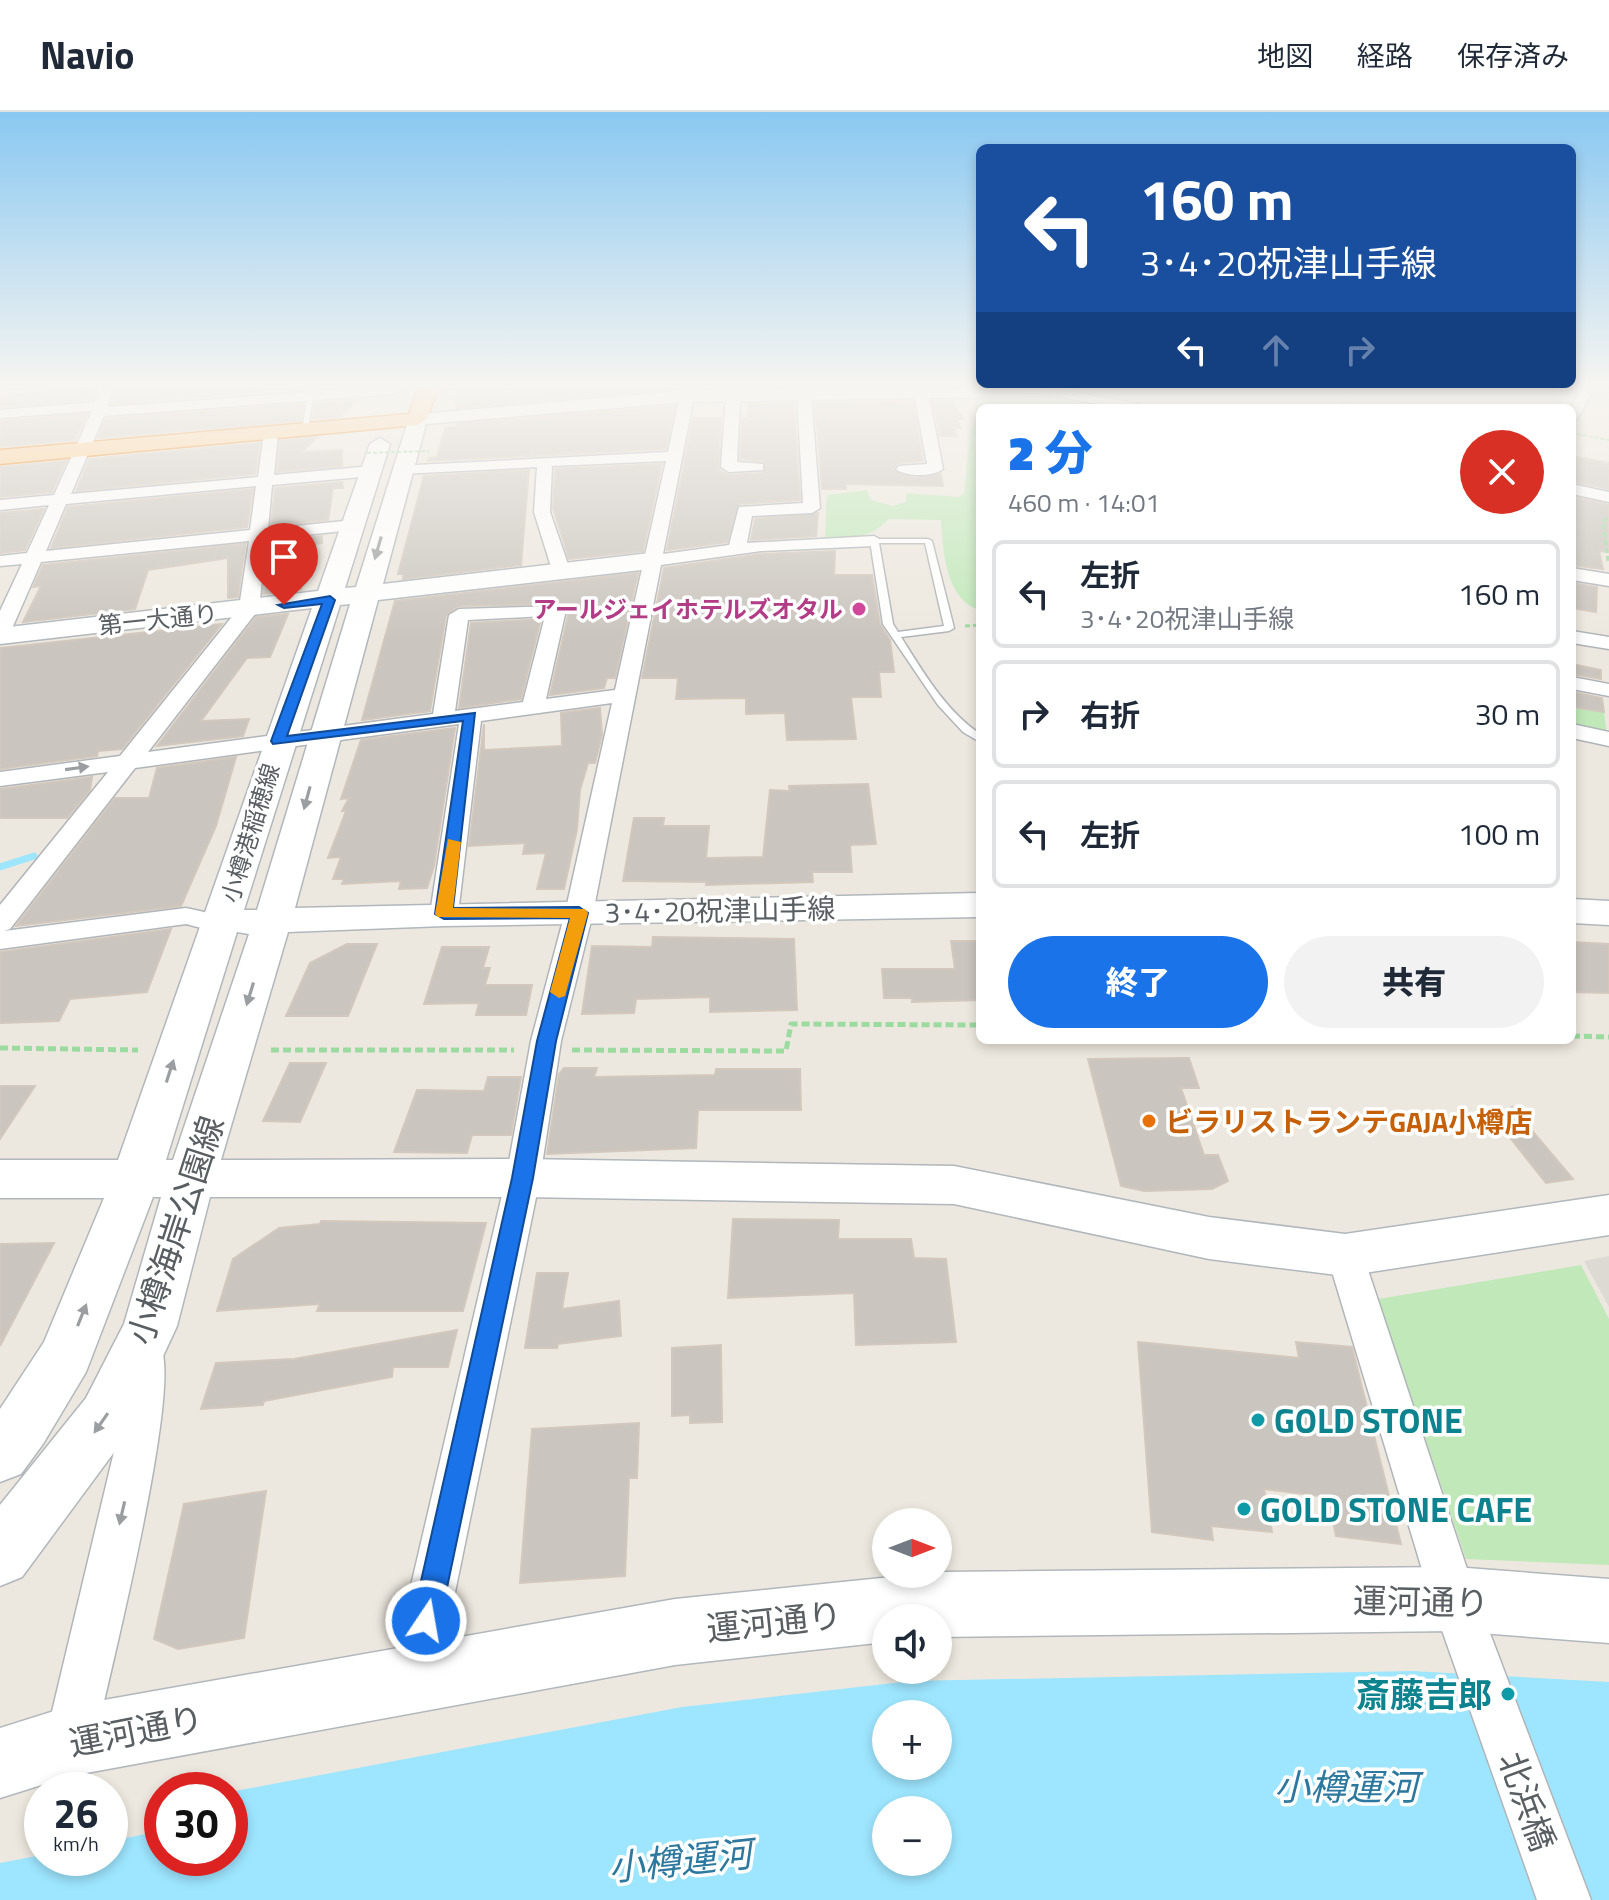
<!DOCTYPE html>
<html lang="ja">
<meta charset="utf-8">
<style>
body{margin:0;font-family:"Titillium Web","Noto Sans JP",sans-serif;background:#f2f2f3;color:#1f2937;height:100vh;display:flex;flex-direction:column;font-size:30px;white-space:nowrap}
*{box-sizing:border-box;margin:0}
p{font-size:26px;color:#747a83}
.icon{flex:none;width:44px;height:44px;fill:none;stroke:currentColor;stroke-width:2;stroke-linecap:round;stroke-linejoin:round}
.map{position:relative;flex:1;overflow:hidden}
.panel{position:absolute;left:976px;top:292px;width:600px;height:640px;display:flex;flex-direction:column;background:#fff;border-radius:12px;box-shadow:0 4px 12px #0003}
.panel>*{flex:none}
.guide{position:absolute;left:976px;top:32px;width:600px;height:244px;border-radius:12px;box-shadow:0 4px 12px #0003;background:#1a4fa0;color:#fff;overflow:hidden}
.needle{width:52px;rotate:90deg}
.fabs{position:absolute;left:872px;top:1396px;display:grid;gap:16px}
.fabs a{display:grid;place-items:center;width:80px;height:80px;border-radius:50%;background:#fff;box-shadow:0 4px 12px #0003;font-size:40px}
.speed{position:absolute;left:24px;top:1660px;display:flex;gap:16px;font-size:40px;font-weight:700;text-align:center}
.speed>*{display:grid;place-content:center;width:104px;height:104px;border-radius:50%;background:#fff;box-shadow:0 4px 12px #0003;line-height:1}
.speed small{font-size:20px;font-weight:400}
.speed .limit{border:12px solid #d22;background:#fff;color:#111}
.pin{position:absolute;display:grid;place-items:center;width:68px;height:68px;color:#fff;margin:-82px -34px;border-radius:50% 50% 50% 0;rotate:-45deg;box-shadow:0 0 8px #0007}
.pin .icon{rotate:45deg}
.me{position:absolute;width:88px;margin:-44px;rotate:12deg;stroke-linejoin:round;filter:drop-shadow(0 0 6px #0008)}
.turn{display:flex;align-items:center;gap:28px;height:168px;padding:0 32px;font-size:36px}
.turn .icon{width:104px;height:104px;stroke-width:2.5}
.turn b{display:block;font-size:56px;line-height:68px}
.lanes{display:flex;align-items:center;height:76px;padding:0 32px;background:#0003;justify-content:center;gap:40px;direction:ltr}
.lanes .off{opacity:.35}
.round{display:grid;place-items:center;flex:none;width:84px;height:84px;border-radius:42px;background:#f2f2f3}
.overview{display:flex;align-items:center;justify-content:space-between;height:136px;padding:0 32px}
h1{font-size:48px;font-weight:800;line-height:60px;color:#1a73e8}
.cta{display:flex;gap:16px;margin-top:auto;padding:16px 32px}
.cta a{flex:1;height:92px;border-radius:48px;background:#1a73e8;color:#fff;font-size:32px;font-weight:800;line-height:92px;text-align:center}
.cta a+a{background:#f2f2f3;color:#1f2937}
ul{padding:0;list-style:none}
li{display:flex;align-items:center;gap:24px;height:108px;margin:0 16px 12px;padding:0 16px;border:4px solid #e0e1e3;border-radius:12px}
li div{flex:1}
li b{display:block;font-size:30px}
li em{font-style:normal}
header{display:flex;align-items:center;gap:48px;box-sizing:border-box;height:112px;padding:0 40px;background:#fff;border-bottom:2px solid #e0e1e3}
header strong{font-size:38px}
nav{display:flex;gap:44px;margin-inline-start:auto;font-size:28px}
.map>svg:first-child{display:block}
.industrial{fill:#dddad4}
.green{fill:#c1e8b9}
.water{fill:#9ee6ff;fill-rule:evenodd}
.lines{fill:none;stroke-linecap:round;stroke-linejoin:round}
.stream{stroke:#9ee6ff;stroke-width:7}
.building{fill:#cac5be;stroke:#d2c8bd;stroke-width:2}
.lane-casing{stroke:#b1b5b9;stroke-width:3}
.street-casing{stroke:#b1b5b9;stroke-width:3}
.secondary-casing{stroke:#b1b7bc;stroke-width:3}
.highway-casing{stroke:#ed7900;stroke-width:3}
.path-far2{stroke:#9bdba0;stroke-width:2;stroke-dasharray:4 2;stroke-linecap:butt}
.path-far1{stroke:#9bdba0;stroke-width:3;stroke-dasharray:5 3;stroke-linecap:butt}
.path{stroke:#9bdba0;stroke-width:5;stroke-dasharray:8 4;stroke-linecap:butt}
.lane{fill:#fff;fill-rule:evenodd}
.street{fill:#fff;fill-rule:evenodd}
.secondary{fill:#fff;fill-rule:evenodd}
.highway{fill:#ffcb85;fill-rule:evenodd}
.path-bridge{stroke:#9bdba0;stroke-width:2;stroke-dasharray:4 2;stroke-linecap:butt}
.oneway{fill:#9b9ea1}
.route{fill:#1a73e8;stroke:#114b97;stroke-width:2}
.slow{fill:#f59e0b}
.hotel-dot{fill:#d1479c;stroke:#fff;stroke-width:3}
.food-dot{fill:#e8710a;stroke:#fff;stroke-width:3}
.culture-dot{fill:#0f9aa8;stroke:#fff;stroke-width:3}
.labels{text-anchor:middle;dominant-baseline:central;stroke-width:7;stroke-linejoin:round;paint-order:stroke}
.far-hotel-label{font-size:24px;font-weight:bold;fill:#b23c85;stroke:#fff;text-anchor:end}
.far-street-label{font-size:24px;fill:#585e62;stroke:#fff}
.street-label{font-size:28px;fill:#585e62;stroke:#fff}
.food-label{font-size:28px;font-weight:bold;fill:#c56008;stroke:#fff;text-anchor:start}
.near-street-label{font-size:34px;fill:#585e62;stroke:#fff}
.near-culture-label{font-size:34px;font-weight:bold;fill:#0d838f;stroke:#fff;text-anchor:start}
.near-water-label{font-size:36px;font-style:italic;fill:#2d789e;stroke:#fff}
</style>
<header>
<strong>Navio</strong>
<nav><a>地図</a><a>経路</a><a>保存済み</a></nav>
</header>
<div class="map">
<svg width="1609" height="1788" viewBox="0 0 1609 1788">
<rect width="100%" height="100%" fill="#ede8df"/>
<path class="industrial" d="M1609,1144V1195L1584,1149Z"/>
<g class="green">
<path d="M971,281H1047L1090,296H980V498C945,488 943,437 941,408L889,407C871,426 851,427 825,425L827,383L867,378L871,388L893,394L906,390V381L959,385L964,381L970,320L978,305Z"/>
<path d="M1572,596L1604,600L1607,624L1572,616Z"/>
<path d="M1581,1153L1609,1207V1453L1466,1447L1378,1187Z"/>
</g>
<path class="water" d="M1412,1559L1609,1570V1788H0V1751L42,1743V1746H110V1729L162,1719V1746H230V1680L682,1595L911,1569ZM886,1602H938V1654H886ZM886,1698H938V1750H886Z"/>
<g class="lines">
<path class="stream" d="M0,755L34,744"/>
</g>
<g class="building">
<path d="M87,275H97L93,287L0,295L2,287Z"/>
<path d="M117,275H306L111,292Z"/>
<path d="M679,275V276L456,296V278L466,276Z"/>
<path d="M358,288L339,305L313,307L315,291Z"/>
<path d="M913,289L923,349L899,351L893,357L912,366L941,362L943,374L845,372L846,377H822L815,291Z"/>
<path d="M933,289H952L963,307H957L961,316H954L957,324H940Z"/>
<path d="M794,291L800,388L739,392L727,430L667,438L693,306H721L719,358L729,363L763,361L765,350L740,347L742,306H747L749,292Z"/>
<path d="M303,292L300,309L98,326L106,307Z"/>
<path d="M675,294L666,337L533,344L531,338V344L428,349L429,346L437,345L445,316L457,315V312Z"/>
<path d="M87,302L75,328L0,335V309Z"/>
<path d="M317,325L302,340L342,338V354L277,360L280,329Z"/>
<path d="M260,331L255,362L76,379L89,347Z"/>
<path d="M1572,344L1609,351V377L1572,369Z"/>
<path d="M66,349L52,380L0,385V355Z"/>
<path d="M662,352L643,439L569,447L553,396L555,357Z"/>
<path d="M529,358L521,453L403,467L404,462H398L424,364Z"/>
<path d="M342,370L343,376H333L328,408L271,414L275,376Z"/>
<path d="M253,377L247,415L51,436L68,395Z"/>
<path d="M1572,385L1609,393V440L1599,439L1603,457L1572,453Z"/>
<path d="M44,397L25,438L0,441V401Z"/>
<path d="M818,401L816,424L751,428L755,407Z"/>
<path d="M322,424V431L313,432L312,456L302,457L301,477L263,482L269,430Z"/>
<path d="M245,432L238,485L228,486V446L148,458L135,497L23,510L41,474L33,475L43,453Z"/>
<path d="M835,439L834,463H872L880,512L890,528L894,560H879L881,585H851L856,627L787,628L785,601L746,602V586L676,587L678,566H642L664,456L761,442Z"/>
<path d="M638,461L615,566H607L604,576L550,583L569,499L565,492L459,494L446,503L430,599L362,608L395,489Z"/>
<path d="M1572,471L1597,475L1596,500L1572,496Z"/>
<path d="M288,502L270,545L247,546L201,609L249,607L243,624L157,634L256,505Z"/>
<path d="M541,507L521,587L459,596L471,511Z"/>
<path d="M222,512L122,637L98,639L97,644L0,657V536Z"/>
<path d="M1572,552L1601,558V567L1572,562Z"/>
<path d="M1572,580L1602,586L1604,600L1572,595Z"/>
<path d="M600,596L602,623L595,651H588L580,678L577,717L564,777H537L546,741L523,742L525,731L469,734L484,612V638L562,634L561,601Z"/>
<path d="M455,616L434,754L427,776L399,777L401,769L342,772L344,767H333L341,745L328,746L346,699H342L349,686L341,687L361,628Z"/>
<path d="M236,645L216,714L181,794L16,814L115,686H149L157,656Z"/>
<path d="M92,665L90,678L67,706H0V677Z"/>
<path d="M868,672L876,732L850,733L852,760H812L813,770L706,773V770L623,769L634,706H664L663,714H709L706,746L763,745L770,678L790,679L789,674Z"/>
<path d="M171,817L147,880L70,887L59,909L0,911V840Z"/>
<path d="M653,825L794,827L797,898L710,900V885L636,887L634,901L582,902L592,834L652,835Z"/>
<path d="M951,829H980V888L912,890V886H884L882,857H955Z"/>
<path d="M1572,830L1609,832V881L1572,880Z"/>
<path d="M347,832H377L348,904H286L310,851Z"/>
<path d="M442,835H489L483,856H490L485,873H532L526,903H476L479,891L424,892Z"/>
<path d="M1189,946L1199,976H1181L1204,1043H1218L1228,1069L1212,1077L1144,1079L1121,1074L1088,947Z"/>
<path d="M290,951H326L300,1010L263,1009Z"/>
<path d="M564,956H597L594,965L715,963L716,957H800L801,998H698L696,1036L547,1042L559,962Z"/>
<path d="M488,965H521L511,1023H472L467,1041L394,1040L417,978L484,979Z"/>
<path d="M0,974H35L0,1027Z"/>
<path d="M1512,995L1573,1067L1546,1071L1496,1008Z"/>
<path d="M733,1107L839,1108L838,1127H911L914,1146L946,1147L956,1230L856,1233L854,1181L728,1186Z"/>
<path d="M321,1109L486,1111L463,1199H317L320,1192L217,1199L233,1147L279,1116L320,1112Z"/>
<path d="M54,1131L0,1234V1132Z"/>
<path d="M537,1161H568L562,1197L619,1189L621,1224L558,1232L557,1236H525Z"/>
<path d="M457,1218L448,1255H393L392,1265L264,1289L263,1293L201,1297L216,1251L294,1247Z"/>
<path d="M1138,1230L1299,1246L1296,1230L1352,1235L1401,1432L1336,1424L1328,1385L1264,1377L1272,1420L1211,1414L1213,1428L1152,1420Z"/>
<path d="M721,1233L722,1310L690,1311V1303L672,1304V1236Z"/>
<path d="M639,1311L637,1366H629L625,1464L520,1471L532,1317Z"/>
<path d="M266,1379L244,1526L178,1537L154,1527L184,1392Z"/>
</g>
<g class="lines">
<g class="lane-casing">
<g id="lane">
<path d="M56,275H84L0,284L1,280Z"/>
<path d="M309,275H315L308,318L305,320L302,318Z"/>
<path d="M874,427H928L932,429L954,516L949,519L901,525C923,560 945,598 980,622V630L963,620L938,593L883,512L870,429ZM879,431H925L944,514L898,520L893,512Z"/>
</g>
</g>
<g class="street-casing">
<g id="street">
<path d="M100,275H114L107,295L376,275L402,278L395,282L104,304L71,382L258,365L264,321L271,317L278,321L274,363L372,354L380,359L372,364L272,373L268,417L353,408L362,413L353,418L266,427L259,497L148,640L433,602L449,503L459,497L563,494L566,498L546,587L615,578L666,349L552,354L550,400L571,461L562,466L553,461L534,400L537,355L401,362L396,360V354L668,340L682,275H696L663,442L729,433L739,395L803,391L797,282L804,278L811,282L820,396L812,401L752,404L747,431L874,424L883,429L874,434L761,439L661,453L593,801L561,929L540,1066L437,1568L430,1585L413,1592L396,1585L389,1568L506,1066L531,929L565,801L612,591L481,609L458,802L454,808H434L430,802L459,612L135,656L10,817L4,819L186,796L231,806L235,812L231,818L221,821L186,812L0,837V793L108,660L0,674V660L120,644L239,496L249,429L41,450L10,521L0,527V499L22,452L0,454V444L27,441L49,393L0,398V388L54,383L92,299L0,306V298L95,290ZM256,374L250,418L46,439L66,392ZM545,504L523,590L455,599L468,508Z"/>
<path d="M421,275H457L427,281Z"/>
<path d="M1040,275L1141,292L1148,296H1119L1045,282L1040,281Z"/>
<path d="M1582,275H1595L1577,307L1572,308L1570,296Z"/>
<path d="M921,276L928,280L943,357C933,365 906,365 896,357L899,354L927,352L914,280Z"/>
<path d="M733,279L740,283L737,350L763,352V358L729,360L721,355L726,283Z"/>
<path d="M1572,372L1609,380V390L1572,382Z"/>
<path d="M1572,456L1609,462V474L1572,468Z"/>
<path d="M1572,519L1609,525V537L1572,531Z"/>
<path d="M1572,565L1609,572V584L1572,577Z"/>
<path d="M1572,612L1609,620V634L1572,626Z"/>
<path d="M1345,1128L1358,1132L1363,1143L1477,1487L1591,1788H1537L1431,1487L1327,1143L1332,1132Z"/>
<path d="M147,1231L161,1236C181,1279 109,1565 95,1629L88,1647L70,1654L52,1647L45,1629L118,1323L127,1248L133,1236Z"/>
</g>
</g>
<g class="secondary-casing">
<g id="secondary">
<path d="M866,275L1054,278L1045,284L687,290L426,312L383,472L650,441L663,449L650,457L378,488L295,796L980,781V805L444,814L288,820L221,1048L523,1047L954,1054L1209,1105L1345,1122L1609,1083V1123L1345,1164L1209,1147L954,1092L523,1085H210L177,1214L126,1324L22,1465L0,1474V1393L86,1286L124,1212L161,1085H153L86,1260L43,1332L21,1362L0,1370V1297L44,1230L104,1086H0V1048H118L312,496L0,532V516L318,479L370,332L380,326L390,332L345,476L356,475L410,303L687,278ZM350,492L257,798H244L340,493ZM237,820L249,822L173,1048H166Z"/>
<path d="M1572,787L1609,789V813L1572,811Z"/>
<path d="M1454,1455L1609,1467V1531L1454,1519L938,1525V1506H886V1530L675,1553L70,1664L0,1686V1616L70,1594L675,1487L940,1460Z"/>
</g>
</g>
<g class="highway-casing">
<path id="highway" d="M418,275H438L427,307L417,313L0,352V338L409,302Z"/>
</g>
<g class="path-far2">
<path d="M1339,296L1353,275"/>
<path d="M1577,322L1609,328"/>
</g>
<g class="path-far1">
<path d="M1608,449L1603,410L1609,405"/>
<path d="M965,514L980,513"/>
</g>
<g class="path">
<path d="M1572,924L1609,925"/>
<path d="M0,936L138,938"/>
<path d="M271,938H514"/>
<path d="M572,938L786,939L791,912L980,913"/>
</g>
<use href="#lane" class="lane"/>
<use href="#street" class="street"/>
<use href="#secondary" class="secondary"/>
<use href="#highway" class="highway"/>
<path class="path-bridge" d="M367,341L429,339"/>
</g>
<defs><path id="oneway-solid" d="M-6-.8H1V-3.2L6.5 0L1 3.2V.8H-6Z" transform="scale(2)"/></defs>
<g class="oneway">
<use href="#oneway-solid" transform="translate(378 436) rotate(106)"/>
<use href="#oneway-solid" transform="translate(77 656) rotate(-8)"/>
<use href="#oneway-solid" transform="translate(307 686) rotate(105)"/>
<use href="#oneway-solid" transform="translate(250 882) rotate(107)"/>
<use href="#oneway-solid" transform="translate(170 959) rotate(-72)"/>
<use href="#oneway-solid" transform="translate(82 1203) rotate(-68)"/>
<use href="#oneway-solid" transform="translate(101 1311) rotate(125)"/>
<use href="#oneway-solid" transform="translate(122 1401) rotate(103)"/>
</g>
<linearGradient id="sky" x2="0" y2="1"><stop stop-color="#8ac8f1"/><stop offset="0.52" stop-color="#f7f5f1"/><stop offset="1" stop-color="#f7f5f1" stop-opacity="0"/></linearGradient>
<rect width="1609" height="526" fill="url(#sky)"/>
<path class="route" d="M330,484L335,488L287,624L475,601L453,796L579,795L588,801L556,929L533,1066L440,1509L436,1519L426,1523L416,1519L412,1509L512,1066L537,929L570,806L444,807L435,802L463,609L273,632L271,629L322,492L284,496L278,493Z"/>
<path class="slow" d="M448,727L461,730L453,796L585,797L588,801L565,884L559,886L550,880L570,806L438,805L435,802Z"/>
<circle class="hotel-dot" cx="859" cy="497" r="8"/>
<circle class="food-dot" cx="1149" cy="1009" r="8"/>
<g class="culture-dot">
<circle cx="1258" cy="1308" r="8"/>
<circle cx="1244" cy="1397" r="8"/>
<circle cx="1508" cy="1582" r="8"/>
</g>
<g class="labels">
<g class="far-hotel-label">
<text x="843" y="497">アールジェイホテルズオタル</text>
</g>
<g class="far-street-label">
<text transform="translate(158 507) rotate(-6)">第一大通り</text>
<text transform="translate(250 721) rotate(-73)">小樽港稲穂線</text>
</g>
<g class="street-label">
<text transform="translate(720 798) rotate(-1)">3･4･20祝津山手線</text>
</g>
<g class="food-label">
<text x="1165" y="1009">ビラリストランテGAJA小樽店</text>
</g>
<g class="near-street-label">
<text transform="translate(175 1118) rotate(-72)">小樽海岸公園線</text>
<text transform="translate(1421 1489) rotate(1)">運河通り</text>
<text transform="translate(774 1509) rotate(-6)">運河通り</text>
<text transform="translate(136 1618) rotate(-11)">運河通り</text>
<text transform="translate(1528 1689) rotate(70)">北浜橋</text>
</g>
<g class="near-culture-label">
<text x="1274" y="1308">GOLD STONE</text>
<text x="1260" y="1397">GOLD STONE CAFE</text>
<text x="1492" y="1582" text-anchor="end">斎藤吉郎</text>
</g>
<g class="near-water-label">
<text x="1346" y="1674">小樽運河</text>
<text transform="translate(680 1748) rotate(-6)">小樽運河</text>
</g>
</g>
</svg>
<div class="fabs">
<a><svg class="needle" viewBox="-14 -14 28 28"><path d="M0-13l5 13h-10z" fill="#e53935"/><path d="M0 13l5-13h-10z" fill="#747a83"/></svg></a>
<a><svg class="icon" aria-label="sound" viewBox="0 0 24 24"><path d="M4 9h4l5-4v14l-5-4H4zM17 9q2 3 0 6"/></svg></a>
<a>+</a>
<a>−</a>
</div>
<div class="speed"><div>26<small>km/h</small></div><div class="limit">30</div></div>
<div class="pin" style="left:284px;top:493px;background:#d93025"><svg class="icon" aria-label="arrive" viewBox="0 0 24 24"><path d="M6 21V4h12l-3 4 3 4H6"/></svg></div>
<svg class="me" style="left:426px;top:1509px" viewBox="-20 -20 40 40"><circle r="17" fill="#1a73e8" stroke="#fff" stroke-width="3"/><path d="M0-11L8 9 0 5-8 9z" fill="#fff"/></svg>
<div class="guide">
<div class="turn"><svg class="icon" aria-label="left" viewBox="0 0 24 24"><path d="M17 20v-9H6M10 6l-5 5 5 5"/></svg><div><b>160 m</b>3･4･20祝津山手線</div></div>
<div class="lanes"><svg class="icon" aria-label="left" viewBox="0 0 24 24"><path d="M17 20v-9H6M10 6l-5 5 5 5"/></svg><svg class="icon off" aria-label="ahead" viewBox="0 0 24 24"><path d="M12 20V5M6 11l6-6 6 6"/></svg><svg class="icon off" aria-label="right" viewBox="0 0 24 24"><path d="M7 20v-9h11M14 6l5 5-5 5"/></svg></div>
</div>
<section class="panel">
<div class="overview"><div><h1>2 分</h1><p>460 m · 14:01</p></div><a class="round" style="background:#d93025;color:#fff"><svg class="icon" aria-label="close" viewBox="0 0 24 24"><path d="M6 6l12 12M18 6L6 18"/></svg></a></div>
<ul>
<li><svg class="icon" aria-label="left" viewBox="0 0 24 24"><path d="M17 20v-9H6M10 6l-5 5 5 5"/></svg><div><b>左折</b><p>3･4･20祝津山手線</p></div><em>160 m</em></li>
<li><svg class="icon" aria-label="right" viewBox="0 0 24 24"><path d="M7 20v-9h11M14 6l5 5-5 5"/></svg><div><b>右折</b></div><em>30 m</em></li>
<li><svg class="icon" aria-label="left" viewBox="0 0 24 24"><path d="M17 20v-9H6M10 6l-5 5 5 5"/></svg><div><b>左折</b></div><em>100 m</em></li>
</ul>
<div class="cta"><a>終了</a><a>共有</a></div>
</section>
</div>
